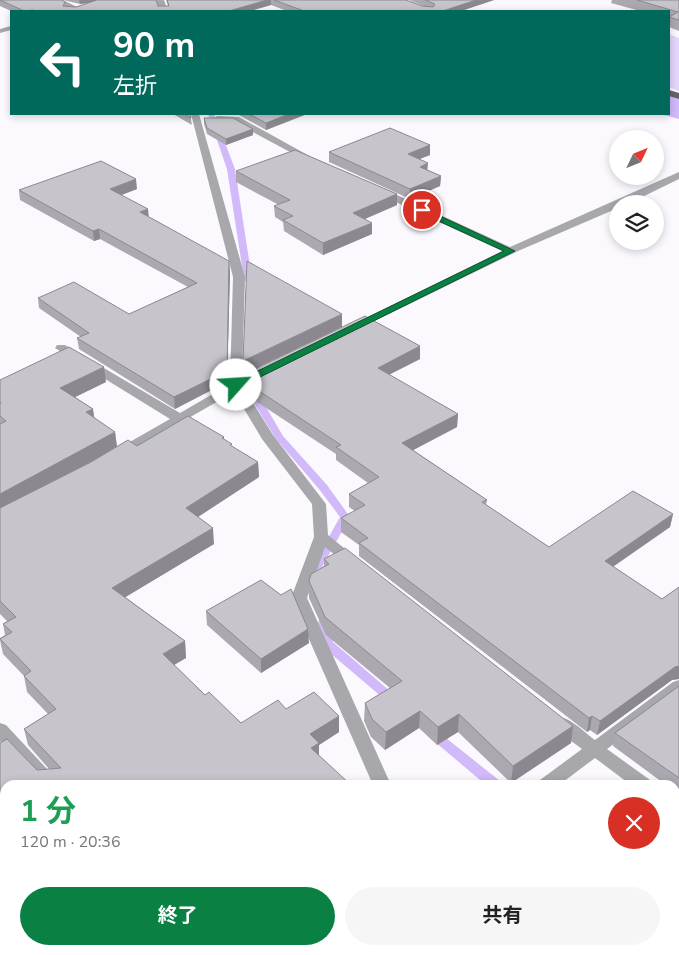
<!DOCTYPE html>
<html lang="ja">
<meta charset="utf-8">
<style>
body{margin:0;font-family:"Nunito Sans","Noto Sans JP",sans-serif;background:#f6f6f6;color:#222;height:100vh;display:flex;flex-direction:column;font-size:19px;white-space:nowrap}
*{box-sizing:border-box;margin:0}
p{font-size:16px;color:#767676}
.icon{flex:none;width:28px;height:28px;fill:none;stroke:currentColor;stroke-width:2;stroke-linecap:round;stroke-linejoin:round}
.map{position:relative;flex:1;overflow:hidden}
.side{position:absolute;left:0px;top:780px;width:680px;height:175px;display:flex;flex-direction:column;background:#fff;border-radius:15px 15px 0 0;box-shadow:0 2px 8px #0003}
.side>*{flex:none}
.hud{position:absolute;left:10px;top:10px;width:660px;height:105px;border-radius:0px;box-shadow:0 2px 8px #0003;background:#00695c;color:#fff;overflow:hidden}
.needle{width:32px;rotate:47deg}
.tools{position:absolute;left:609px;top:130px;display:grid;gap:10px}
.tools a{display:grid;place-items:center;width:55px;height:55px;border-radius:50%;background:#fff;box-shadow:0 2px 8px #0003;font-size:25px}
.pin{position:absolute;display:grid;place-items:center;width:42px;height:42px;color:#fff;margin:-21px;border:2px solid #fff;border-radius:50%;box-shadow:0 1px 5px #0007}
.me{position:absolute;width:55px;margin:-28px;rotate:64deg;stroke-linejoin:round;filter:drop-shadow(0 0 4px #0008)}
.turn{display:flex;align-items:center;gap:18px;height:105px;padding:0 20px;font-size:22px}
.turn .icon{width:65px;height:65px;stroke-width:2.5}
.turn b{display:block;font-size:35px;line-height:42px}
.round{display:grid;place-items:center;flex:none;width:52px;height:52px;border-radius:26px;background:#f6f6f6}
.summary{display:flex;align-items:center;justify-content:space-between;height:85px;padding:0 20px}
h1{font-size:30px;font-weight:700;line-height:38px;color:#1e9e55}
.cta{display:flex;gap:10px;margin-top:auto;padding:10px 20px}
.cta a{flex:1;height:58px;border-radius:30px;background:#0b8043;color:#fff;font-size:20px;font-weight:700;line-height:58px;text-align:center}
.cta a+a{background:#f6f6f6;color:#222}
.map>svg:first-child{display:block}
.green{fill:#e3d5fc}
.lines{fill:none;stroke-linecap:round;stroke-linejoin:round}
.stream{fill:#d1b9fa;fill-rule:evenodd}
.river{fill:#d1b9fa;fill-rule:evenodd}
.minor{fill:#a8a7ab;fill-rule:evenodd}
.primary{fill:#656369;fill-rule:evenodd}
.wall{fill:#aba9af}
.shaded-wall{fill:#8b898f}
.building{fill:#c7c4cc;stroke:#8b898f}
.route{fill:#0b8043;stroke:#07532c}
</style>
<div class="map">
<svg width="679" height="955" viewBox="0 0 679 955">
<rect width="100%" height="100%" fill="#fbf9fe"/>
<path class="green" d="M669,34L679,38V91L669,87Z"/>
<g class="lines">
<g class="stream">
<path d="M208,114H214L235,169L252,279L251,281H245L244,279L227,169Z"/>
<path d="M254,388L259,391V395L283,436L327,485L350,517L322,567L323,575L322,578H314L312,567L340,517L319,489L276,439L249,395V391Z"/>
<path d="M324,618L328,619L330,622L333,642L398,698L400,701L398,704L394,706L390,704L323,647L318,622L320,619Z"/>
<path d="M432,728L436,730L500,781L501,785H486L428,736L426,733L428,730Z"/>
<path d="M675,926L679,927V941L675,940Z"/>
</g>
<path class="river" d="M669,92L679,95V119L660,114H669Z"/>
<g class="minor">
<path d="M53,0H63L81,9L74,11Z"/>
<path d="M156,0H164L168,11H160Z"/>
<path d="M11,26V30L0,33V29Z"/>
<path d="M191,114H199L245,277L242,378L249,382L243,387L273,435L326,504L328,535L361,562L359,566H349L325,547L307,598L391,785H373L291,598L314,537L312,504L262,439L234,392L119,458L114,457L112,454L114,451L170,419L55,348L57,345H65L180,413L230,384L233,277Z"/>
<path d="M217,116L239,117L313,158L305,160L234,122L214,121L213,119Z"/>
<path d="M679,172V179L628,204H618V208L518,251L358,329L354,331L348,327L502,251L376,193V189H384L510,247Z"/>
<path d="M679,680V695L607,749L650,780L653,785H631L595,758L559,785H537L540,780L582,749L552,727L549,722L552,717C566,713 583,731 595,740L673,682Z"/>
<path d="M0,723L6,725L62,785H42L0,741Z"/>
<path d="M675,800L679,801V817L675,816Z"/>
<path d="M203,950H226L228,955H205Z"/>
<path d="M363,950H386L384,955H361Z"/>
</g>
<path class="primary" d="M669,90L679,93V99L669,96Z"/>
</g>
<g class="wall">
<path d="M0,0L65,2L66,6L76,7L89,3L80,4L63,0H156L158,6H168L166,0H406L422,6L426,7L409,0H494L461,11H287L271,5L251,11H11L0,6Z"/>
<path d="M612,0H679V31L669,27V11H640L611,3Z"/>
<path d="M173,114H190L192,125Z"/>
<path d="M217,114H307L266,130L239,115Z"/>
<path d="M204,118L253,129V135L226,145L207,134L204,124Z"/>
<path d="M430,145V155L419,159L428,170L441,176L440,186L410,199L329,162V152Z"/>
<path d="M236,171L397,205L365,219L372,234L323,255L284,231L283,222L275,217L274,206L279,205L236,182Z"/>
<path d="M137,189L121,195L149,217L230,272L227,382L175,409L79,349L77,338L81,337L39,308L38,298L129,314L188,287L100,239L94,241L20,200L19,190Z"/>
<path d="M420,346V359L389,375L458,414L457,427L413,450L487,500L486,505L549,547L673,514L670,527L613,567L662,599L679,587V679L672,680L597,735L590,730L587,732L359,556V545L341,532V518L355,511L349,507V494L368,483L336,460V454L254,400L246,387L245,374Z"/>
<path d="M0,380L106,382L75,397L93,409L94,418L115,432L117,447L137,446L224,437V440L232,447L258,462L259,477L198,517L214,544L125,597L185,641L186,658L174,665L205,695L241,723L286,709L339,732L319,745V756L5,785V946L0,950V743L37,770L49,769L28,745L24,729L48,714L27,692L24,676L3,654L0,640V638L5,635L3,624L7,621L0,614Z"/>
<path d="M324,559L573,726L571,743L511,783L458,732L437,745L419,728L385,750L371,737L364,721L365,703L390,688L326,635L309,598V581L324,566Z"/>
<path d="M206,611L309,643L261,673L207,625Z"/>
<path d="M679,686V791L677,793L675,791V785H666L613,746L615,733Z"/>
<path d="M28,950H121L114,955H32Z"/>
</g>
<g class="shaded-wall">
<path d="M79,0H105L80,4Z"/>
<path d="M267,0H271V5L250,11H229Z"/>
<path d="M476,0H494L461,11H443Z"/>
<path d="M289,114H307L266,130V123Z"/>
<path d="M253,129V135L226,145V139Z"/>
<path d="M430,145V155L407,164L408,154Z"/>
<path d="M428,163L427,173L420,167Z"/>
<path d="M441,176L440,186L410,199V189Z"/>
<path d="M136,179L137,189L111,199L110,189Z"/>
<path d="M397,194V205L353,224V213Z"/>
<path d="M148,209L149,219L140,212Z"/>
<path d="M372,223V234L323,255V243Z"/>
<path d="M99,229L100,239L94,241L93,231Z"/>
<path d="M229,261L230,272L227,382L175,409L174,397Z"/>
<path d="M342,314V327L244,374L243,361Z"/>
<path d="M420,346V359L378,380V368Z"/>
<path d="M104,367L106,382L63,403L60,388Z"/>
<path d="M93,409L95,424L86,412Z"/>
<path d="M458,414L457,427L402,456V443Z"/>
<path d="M115,432L117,447L0,512V494Z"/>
<path d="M258,462L259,477L187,524L186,508Z"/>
<path d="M673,514L670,527L602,574L605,561Z"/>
<path d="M213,528L214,544L114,604L112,588Z"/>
<path d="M308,629L309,643L261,673V659Z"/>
<path d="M185,641L186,658L165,670L163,654Z"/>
<path d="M679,666V679L672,680L597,735L600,721L675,667Z"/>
<path d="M420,711L419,728L385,750L386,732Z"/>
<path d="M459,714L458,732L437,745L438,727Z"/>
<path d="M339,716V732L319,745V759L311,764L310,734Z"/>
<path d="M592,716L590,730L587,732L589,718Z"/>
<path d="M573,726L571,743L511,783L513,766Z"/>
<path d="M5,927V946L0,950V930Z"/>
<path d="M96,950H121L114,955H89Z"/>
</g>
<g class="building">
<path d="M0,0H62L65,2L63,6L76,7L97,0H156L158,6H169L167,0H267L229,11H35L33,10L24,11Z"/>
<path d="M274,0H406L422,6L433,7L435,4L425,0H476L443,11H304Z"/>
<path d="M637,0H679V20L669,17L678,12Z"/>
<path d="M184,114H190L191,118Z"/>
<path d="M249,114H289L266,123Z"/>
<path d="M204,118H233L253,129L226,139L207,128Z"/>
<path d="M390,128L430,145L408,154L428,163L420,167L441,176L410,189L329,152Z"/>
<path d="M295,150L397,194L353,213L372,223L323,243L283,220L293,216L274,206L290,200L236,171Z"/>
<path d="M101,161L136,179L110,189L148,209L140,212L229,261L227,371L174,397L77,338L89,333L38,298L74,282L129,314L197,283L99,229L93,231L19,190Z"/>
<path d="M247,261L342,314L243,361Z"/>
<path d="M365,316L420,346L378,368L458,414L402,443L487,500L482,502L549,547L633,491L673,514L605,561L662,599L679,587V666L675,667L600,721L592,716L589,718L359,543L368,538L341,518L365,505L349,494L379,477L336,447L341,445L253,387L245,374Z"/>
<path d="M69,347L104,367L60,388L93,409L86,412L115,432L0,494V424L6,421L0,416V403H1L0,402V380Z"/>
<path d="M188,416L224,437L222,438L232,444L230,445L258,462L186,508L213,528L112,588L185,641L163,654L205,695L209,692L241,723L278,700L286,709L314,692L339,716L310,734L319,743L311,748L351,785H5V927L0,930V743L7,739L37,770L61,768L24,729L56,709L24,676L31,671L0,639L12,632L3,624L16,617L0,601V508L91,462L128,440L137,446Z"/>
<path d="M345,548L573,726L513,766L459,714L438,727L420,711L386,732L372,719L365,703L402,681L325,617L309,581L311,574L329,564L324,559Z"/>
<path d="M261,580L281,595L291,589L308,629L261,659L206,611Z"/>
<path d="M679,686V778L615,733Z"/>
<path d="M38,950H96L89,955H42Z"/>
</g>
<path class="route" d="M419,209H425L515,251L240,387H233V383L504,251L419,212Z"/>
</svg>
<div class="tools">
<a><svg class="needle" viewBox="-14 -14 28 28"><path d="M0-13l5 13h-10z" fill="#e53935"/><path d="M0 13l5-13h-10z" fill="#767676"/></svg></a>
<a><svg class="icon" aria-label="layers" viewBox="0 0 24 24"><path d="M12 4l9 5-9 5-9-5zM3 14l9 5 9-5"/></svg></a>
</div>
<div class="pin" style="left:422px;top:210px;background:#d93025"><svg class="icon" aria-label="arrive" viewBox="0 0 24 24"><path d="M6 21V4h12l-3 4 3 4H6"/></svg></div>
<svg class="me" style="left:236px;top:385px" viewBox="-20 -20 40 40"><circle r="19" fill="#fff"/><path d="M0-13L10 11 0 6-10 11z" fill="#0b8043"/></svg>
<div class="hud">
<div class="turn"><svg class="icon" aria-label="left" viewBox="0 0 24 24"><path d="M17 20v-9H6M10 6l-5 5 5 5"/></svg><div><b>90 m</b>左折</div></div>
</div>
<section class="side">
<div class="summary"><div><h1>1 分</h1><p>120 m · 20:36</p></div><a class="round" style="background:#d93025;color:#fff"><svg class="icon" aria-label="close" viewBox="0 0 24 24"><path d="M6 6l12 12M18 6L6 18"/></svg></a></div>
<div class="cta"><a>終了</a><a>共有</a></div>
</section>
</div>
